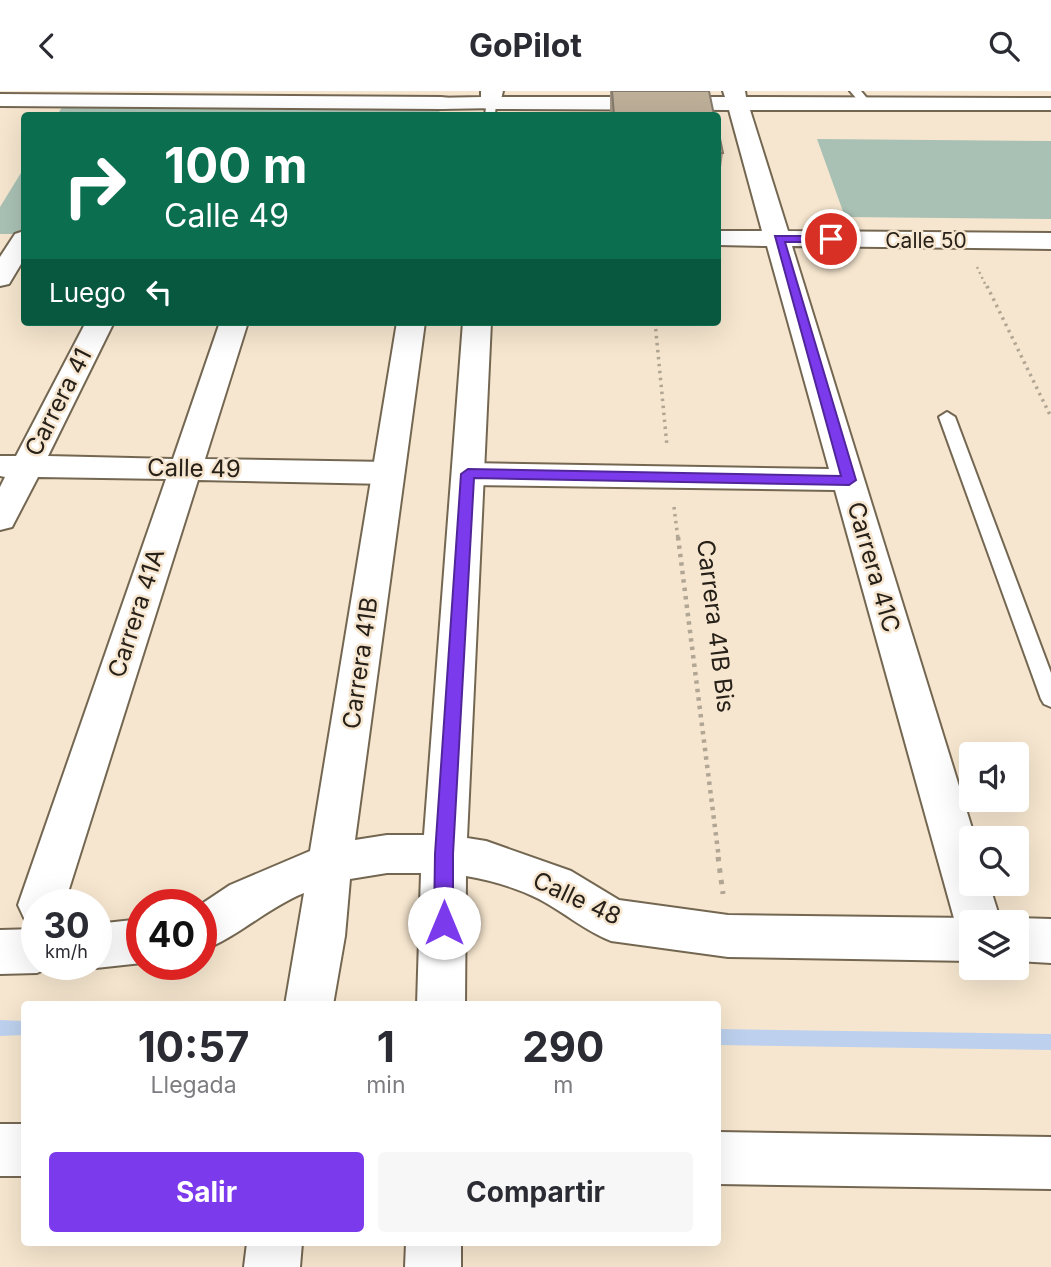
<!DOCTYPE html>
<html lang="es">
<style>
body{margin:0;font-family:Inter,sans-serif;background:#f7f7f7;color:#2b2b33;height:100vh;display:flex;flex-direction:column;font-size:26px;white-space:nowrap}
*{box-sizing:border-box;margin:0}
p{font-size:23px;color:#7c7c81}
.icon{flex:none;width:38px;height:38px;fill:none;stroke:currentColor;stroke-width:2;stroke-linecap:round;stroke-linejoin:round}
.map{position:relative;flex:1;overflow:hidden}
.details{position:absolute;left:21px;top:910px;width:700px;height:245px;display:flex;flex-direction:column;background:#fff;border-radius:7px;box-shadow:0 7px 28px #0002}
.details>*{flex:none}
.banner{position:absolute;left:21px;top:21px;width:700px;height:214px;border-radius:7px;box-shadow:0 7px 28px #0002;background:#0b6e4f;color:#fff;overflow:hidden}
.tools{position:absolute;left:959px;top:651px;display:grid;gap:14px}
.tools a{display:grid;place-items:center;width:70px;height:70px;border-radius:7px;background:#fff;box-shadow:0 7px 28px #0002;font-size:35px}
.speed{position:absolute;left:21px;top:798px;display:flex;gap:14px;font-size:35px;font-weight:700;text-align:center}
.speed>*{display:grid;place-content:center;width:91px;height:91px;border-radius:50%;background:#fff;box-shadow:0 7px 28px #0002;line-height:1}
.speed small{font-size:18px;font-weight:400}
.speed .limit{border:10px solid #d22;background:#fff;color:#111}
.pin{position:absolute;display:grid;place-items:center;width:60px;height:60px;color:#fff;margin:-30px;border:4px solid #fff;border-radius:50%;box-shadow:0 2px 7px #0007}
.me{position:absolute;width:77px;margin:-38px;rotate:0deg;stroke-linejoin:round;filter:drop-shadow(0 0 5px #0008)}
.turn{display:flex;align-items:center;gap:24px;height:147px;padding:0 28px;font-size:32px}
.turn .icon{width:91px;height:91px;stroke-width:2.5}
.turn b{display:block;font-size:49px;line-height:60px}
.then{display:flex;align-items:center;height:66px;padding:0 28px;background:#0003;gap:14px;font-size:26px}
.eta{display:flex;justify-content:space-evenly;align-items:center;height:119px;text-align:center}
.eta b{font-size:42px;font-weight:700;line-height:49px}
.action{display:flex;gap:14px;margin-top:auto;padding:14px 28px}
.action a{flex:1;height:80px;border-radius:7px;background:#7c3aed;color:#fff;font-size:28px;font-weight:700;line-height:80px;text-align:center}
.action a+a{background:#f7f7f7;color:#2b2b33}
header{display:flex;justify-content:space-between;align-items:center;height:91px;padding:0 28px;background:#fff;font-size:32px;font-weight:700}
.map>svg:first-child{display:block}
.green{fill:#a9c1b4}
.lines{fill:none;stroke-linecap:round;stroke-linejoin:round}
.stream{fill:#bdd1ee;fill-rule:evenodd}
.lane-casing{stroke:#746752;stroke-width:4}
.street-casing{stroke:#746752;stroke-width:4}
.secondary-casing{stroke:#746752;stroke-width:4}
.path-far3{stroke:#b1a593;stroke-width:2.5;stroke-dasharray:2 3.5;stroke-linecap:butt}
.path-far2{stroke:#b1a593;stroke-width:3.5;stroke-dasharray:2.5 4.5;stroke-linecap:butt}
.path-far1{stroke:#b1a593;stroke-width:4.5;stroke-dasharray:3.5 5;stroke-linecap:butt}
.path{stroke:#b1a593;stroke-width:5;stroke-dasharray:4.5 7;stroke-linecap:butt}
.lane{fill:#fff;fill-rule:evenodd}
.street{fill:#fff;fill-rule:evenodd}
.secondary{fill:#fff;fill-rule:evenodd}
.wall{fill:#a39684}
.building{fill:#beaf99;stroke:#857a6b;stroke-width:2}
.route{fill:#7c3aed;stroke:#51269a;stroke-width:2}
.labels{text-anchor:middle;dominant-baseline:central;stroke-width:5;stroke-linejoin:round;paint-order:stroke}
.far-street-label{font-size:21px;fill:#272119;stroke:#f6e6cf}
.street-label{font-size:24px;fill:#272119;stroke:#f6e6cf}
</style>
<header><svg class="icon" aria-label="back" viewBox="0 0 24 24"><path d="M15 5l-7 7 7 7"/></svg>GoPilot<svg class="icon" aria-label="search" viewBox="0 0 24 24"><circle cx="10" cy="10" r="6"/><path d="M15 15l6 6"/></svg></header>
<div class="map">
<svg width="1051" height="1176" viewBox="0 0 1051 1176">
<rect width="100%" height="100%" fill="#f6e6cf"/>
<g class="green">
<path d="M66,10L441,12L439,24H57Z"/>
<path d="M817,48L1051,50V128L845,126Z"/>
<path d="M24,77V143H0V116Z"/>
</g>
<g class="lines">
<g class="stream">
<path d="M0,929L24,930V944L0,945Z"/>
<path d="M718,938L1051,943V959L718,954Z"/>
</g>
<g class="lane-casing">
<g id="lane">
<path d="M850,0H861L871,12L862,14Z"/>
<path d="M487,10L496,12L495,24H485Z"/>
<path d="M947,321L955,326L1051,582V616L1044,613L1041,608L939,326Z"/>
</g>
</g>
<g class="street-casing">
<g id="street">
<path d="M723,0H745L746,6L1051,7V19H750L788,140L1051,142V158L792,155L975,747H971V793H989L1001,831H971V850L962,846L955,831L835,399L468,394L457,390L452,383L457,376L468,372L829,378L767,155L718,154V140H762L729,19L491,18L483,17L480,12L483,7L491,6H725Z"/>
<path d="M0,3L441,6L449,7L452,12L449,17L441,18L0,15Z"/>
<path d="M24,140V168L9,193L0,195V166L15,143Z"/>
<path d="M86,231H114L48,365L173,368L220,231H248L205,368L388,371L399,375L404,382L399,389L388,393L198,389L64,814H37V833L25,829L18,814L166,388L38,386L12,436L0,439V396L5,386L0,385V365H16Z"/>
</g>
</g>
<g class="secondary-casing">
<g id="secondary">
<path d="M481,0H503L499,17L441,18L433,17L430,12L433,7L481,6Z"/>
<path d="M397,231H425L355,749L387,744H424L463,231H491L467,747L486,750L571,780L619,809L728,824L971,827L981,831H971V870L728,866L611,850C585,840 564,821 539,808C517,797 490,789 466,785L465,914H417L421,782H387L350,788L345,845L333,914H285L304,802C267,817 238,846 201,860L200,814L230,794L310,760Z"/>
<path d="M1017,827L1051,828V872L1017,870V831H1007Z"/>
<path d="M142,828V872L96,877L87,873H96V833Z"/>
<path d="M37,838V873H54L53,875L37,882L0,883V839Z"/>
<rect x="0" y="1033" width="24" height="52"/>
<path d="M718,1041L1051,1046V1098L718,1093Z"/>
<path d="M247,1152H302L300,1176H244Z"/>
<path d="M406,1152H461V1176H405Z"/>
</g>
</g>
<path class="path-far3" d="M977,176L987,197"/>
<g class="path-far2">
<path d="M987,195L1051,326"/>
<path d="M655,231L667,355"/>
<path d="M674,416L678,448"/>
</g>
<path class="path-far1" d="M678,446L719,768"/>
<path class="path" d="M718,766L723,803"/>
<use href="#lane" class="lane"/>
<use href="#street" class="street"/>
<use href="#secondary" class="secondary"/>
</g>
<g class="wall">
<path d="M610,0H709L714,24H610Z"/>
<path d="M718,38L723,62L719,91H718Z"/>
</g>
<g class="building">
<path d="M612,0H709L714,24H614Z"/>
<path d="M718,38L723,62H718Z"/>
</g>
<path class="route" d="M775,145H831L837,148L831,151H785L856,389L849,394L474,387L453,763V832L450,838L444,841L437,838L434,832L435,763L461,383L468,378L841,385Z"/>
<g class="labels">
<g class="far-street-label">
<text x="926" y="149">Calle 50</text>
</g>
<g class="street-label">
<text transform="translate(58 311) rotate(-63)">Carrera 41</text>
<text transform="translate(194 377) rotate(1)">Calle 49</text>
<text transform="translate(874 476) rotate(74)">Carrera 41C</text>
<text transform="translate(136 522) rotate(-72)">Carrera 41A</text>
<text transform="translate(716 535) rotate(83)">Carrera 41B Bis</text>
<text transform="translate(360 572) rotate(-82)">Carrera 41B</text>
<text transform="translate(577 807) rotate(25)">Calle 48</text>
</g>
</g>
</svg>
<div class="tools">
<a><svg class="icon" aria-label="sound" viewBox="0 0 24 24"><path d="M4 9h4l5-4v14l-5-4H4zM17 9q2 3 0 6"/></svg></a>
<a><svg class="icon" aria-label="search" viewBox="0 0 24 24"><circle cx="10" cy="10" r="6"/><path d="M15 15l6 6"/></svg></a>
<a><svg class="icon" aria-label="layers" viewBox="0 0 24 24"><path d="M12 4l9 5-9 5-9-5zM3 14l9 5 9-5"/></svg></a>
</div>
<div class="speed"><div>30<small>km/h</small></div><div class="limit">40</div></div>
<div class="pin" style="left:831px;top:148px;background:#d93025"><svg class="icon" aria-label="arrive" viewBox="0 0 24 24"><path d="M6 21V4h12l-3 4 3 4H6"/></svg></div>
<svg class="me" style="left:444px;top:832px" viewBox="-20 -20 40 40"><circle r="19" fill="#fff"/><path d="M0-13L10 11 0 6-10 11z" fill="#7c3aed"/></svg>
<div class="banner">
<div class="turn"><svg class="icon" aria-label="right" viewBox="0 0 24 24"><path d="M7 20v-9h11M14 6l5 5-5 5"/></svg><div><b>100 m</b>Calle 49</div></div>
<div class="then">Luego<svg class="icon" aria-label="left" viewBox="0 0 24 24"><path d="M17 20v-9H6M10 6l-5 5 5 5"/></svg></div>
</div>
<section class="details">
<div class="eta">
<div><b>10:57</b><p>Llegada</p></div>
<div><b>1</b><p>min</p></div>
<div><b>290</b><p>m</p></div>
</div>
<div class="action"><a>Salir</a><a>Compartir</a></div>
</section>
</div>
